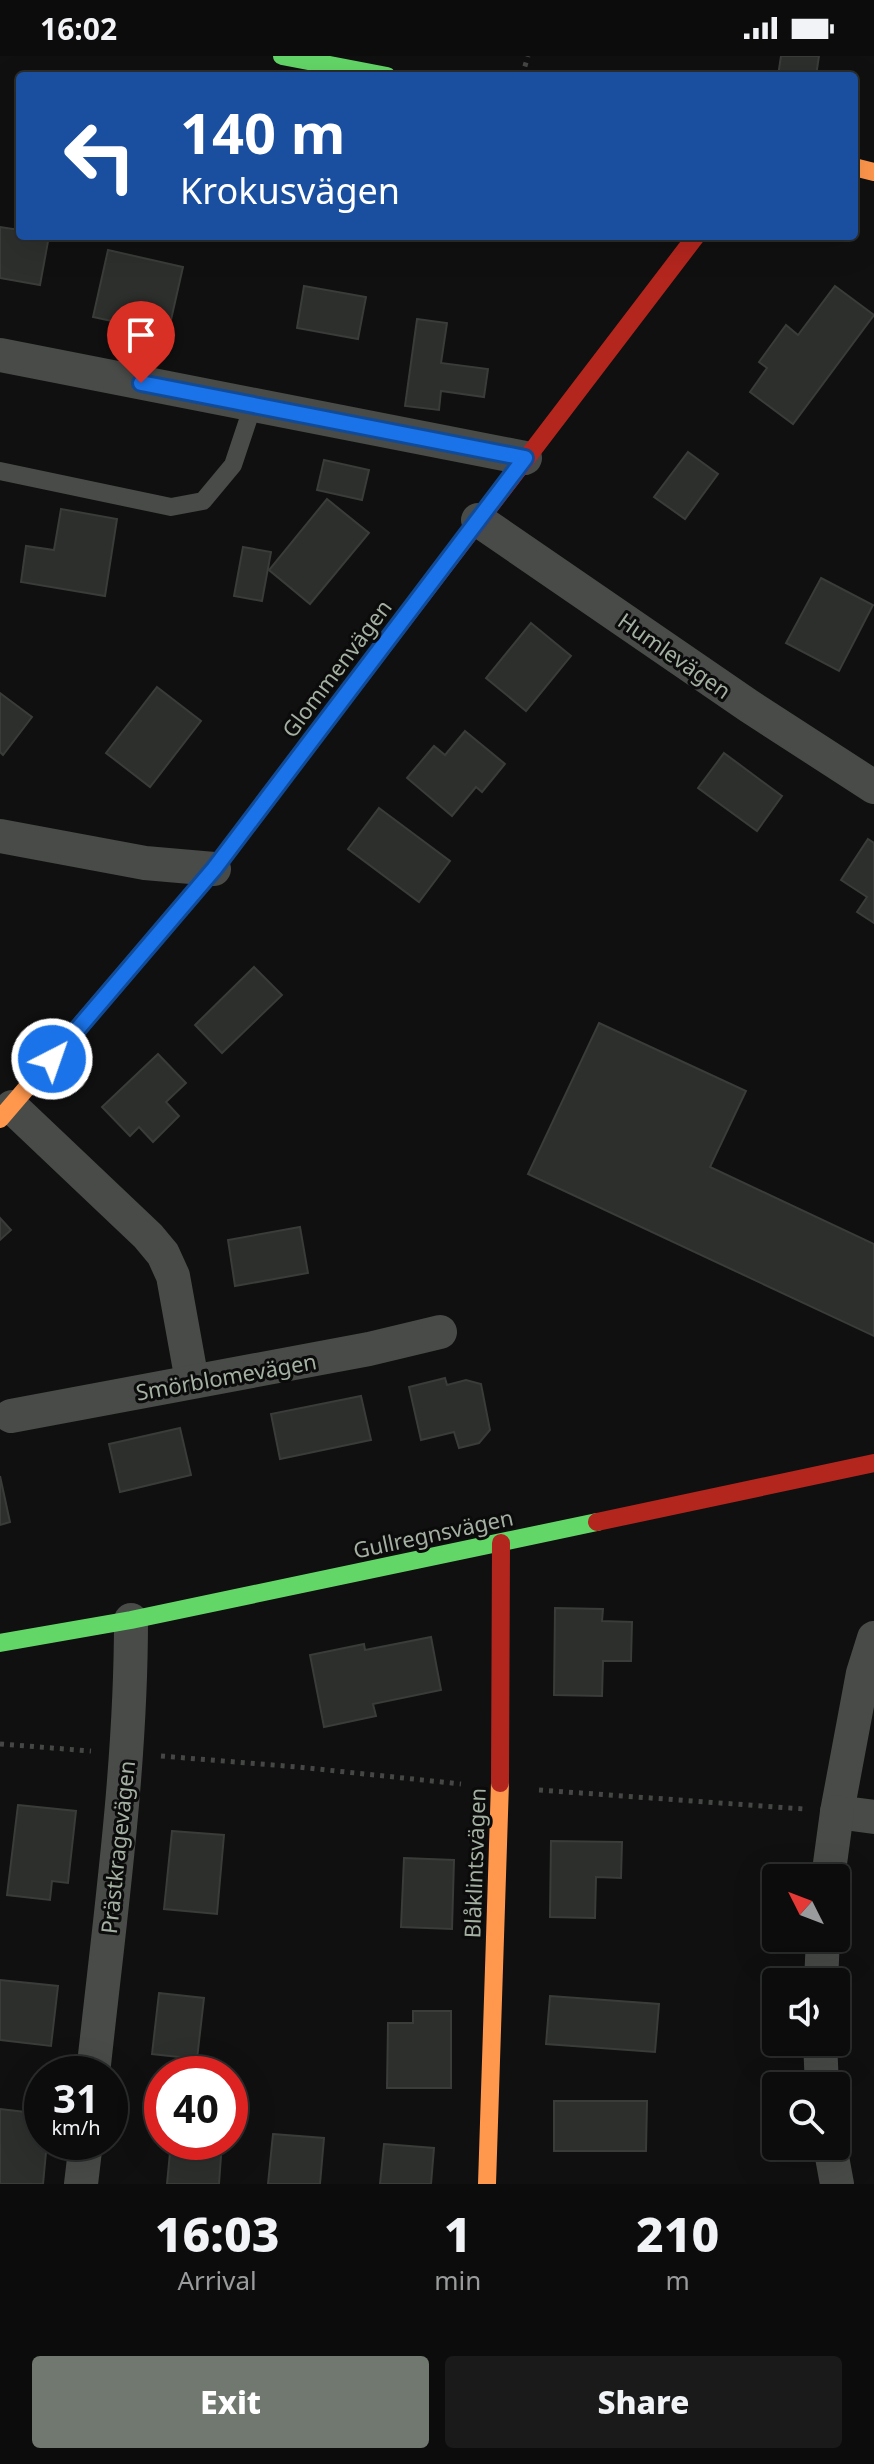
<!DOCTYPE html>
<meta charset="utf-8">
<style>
body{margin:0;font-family:"Noto Sans",sans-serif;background:#191a19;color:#f1f3f6;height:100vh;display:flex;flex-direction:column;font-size:30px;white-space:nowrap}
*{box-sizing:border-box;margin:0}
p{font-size:26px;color:#9a9b9d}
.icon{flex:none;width:44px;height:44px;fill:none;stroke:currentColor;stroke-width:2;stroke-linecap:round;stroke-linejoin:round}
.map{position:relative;height:2128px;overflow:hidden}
.sheet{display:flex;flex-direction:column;background:#0b0c0b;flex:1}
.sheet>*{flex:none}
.guide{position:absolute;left:16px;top:16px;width:842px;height:168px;border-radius:8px;box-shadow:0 8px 32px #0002,0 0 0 2px #2b2c2c;background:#1a4fa0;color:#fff;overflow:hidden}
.needle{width:52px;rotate:312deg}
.controls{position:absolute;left:762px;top:1808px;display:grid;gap:16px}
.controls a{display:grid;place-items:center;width:88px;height:88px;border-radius:8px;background:#0b0c0b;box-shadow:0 8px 32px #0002,0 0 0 2px #2b2c2c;font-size:40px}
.speed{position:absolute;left:24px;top:2000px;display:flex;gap:16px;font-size:40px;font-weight:700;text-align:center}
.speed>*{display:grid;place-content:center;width:104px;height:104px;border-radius:50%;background:#0b0c0b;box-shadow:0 8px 32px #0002,0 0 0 2px #2b2c2c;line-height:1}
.speed small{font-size:20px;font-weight:400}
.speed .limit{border:12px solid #d22;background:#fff;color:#111}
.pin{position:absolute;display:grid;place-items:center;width:68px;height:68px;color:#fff;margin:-82px -34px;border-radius:50% 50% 50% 0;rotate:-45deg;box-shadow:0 0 8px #0007}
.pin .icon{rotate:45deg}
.me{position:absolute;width:88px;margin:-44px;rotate:41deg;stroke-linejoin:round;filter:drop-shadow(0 0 6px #0008)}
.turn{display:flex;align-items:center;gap:28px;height:168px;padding:0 32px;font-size:36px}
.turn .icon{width:104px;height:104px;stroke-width:2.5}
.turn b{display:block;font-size:56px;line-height:68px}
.eta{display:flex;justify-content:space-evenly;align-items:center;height:136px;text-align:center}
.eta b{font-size:48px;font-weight:800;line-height:56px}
.action{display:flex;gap:16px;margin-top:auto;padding:16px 32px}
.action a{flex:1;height:92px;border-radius:8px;background:#70786f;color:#fff;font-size:32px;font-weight:800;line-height:92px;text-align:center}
.action a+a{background:#191a19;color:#f1f3f6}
.status{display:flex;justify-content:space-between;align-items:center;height:56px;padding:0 40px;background:#0b0c0b;direction:ltr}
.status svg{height:22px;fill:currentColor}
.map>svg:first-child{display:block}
.building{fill:#2d2f2d;stroke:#393c38;stroke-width:2}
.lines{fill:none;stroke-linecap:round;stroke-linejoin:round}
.path{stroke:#444744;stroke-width:5;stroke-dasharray:4 6;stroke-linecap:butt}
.lane{stroke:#484b48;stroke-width:18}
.street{stroke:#484b48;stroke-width:34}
.fast{stroke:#63d668;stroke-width:18}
.slow{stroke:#ff974d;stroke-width:18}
.jam{stroke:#b3261e;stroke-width:18}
.route-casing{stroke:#114b97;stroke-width:20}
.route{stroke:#1a73e8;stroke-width:14}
.labels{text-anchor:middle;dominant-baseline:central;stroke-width:6;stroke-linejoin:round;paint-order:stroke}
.street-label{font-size:22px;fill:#a4b0a2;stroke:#0a0b0a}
</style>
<div class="status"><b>16:02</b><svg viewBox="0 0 49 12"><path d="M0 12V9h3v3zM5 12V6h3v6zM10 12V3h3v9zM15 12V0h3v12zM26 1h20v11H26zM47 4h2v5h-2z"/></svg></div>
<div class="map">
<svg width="874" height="2128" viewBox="0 0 874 2128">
<rect width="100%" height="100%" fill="#0f100f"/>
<g class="building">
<path d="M781,0H819L816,20H778Z"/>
<path d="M0,171L20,174V180H49L40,229L0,222Z"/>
<path d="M108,194L183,211L168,277L93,261Z"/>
<path d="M304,230L366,241L358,283L297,272Z"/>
<path d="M835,230L874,259L793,368L750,336L767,312L759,306L786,269L798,279Z"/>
<path d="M417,263L447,267L441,307L488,313L484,341L441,335L439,354L405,350Z"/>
<path d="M688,396L718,418L685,463L654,441Z"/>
<path d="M324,404L369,414L362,444L317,434Z"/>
<path d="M327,443L369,477L310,548L269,514Z"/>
<path d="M61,453L117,463L105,540L21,526L26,490L54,494Z"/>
<path d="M243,491L271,496L262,545L234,540Z"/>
<path d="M821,522L873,549L839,615L786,587Z"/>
<path d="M531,567L571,600L526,655L486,622Z"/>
<path d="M157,631L201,665L150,731L106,697Z"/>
<path d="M0,637L32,661L3,699L0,696Z"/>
<path d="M465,675L505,708L482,736L476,731L452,760L407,722L434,690L445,699Z"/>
<path d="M724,697L782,740L757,775L698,732Z"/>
<path d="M379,752L450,805L419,846L348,793Z"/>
<path d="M868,783L874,787V867L857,856L867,841L841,824Z"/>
<path d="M254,911L282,939L222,997L195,969Z"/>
<path d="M599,967L746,1035L710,1111L874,1188V1280L528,1118Z"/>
<path d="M158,998L186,1027L166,1046L179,1060L153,1086L139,1071L130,1080L102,1051Z"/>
<path d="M0,1162L11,1174L0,1184Z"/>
<path d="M300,1171L308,1217L235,1230L228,1184Z"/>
<path d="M445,1322L447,1329L466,1324L481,1328L490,1374L479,1387L459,1392L454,1376L421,1384L409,1331Z"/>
<path d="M361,1340L371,1384L280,1403L271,1358Z"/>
<path d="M180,1372L191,1419L120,1436L109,1388Z"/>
<path d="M0,1420L10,1466L0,1469Z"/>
<path d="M555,1552L603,1553L602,1565L632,1566L631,1605H603L602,1640L554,1639Z"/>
<path d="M431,1581L441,1634L373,1648L376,1660L324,1671L310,1599L364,1588L365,1594Z"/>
<path d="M18,1749L76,1755L68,1827L52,1825L50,1844L7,1839Z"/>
<path d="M172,1775L224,1779L217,1858L164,1853Z"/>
<path d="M551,1785L622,1786L621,1822L596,1821L595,1862L550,1861Z"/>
<path d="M404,1802L454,1804L452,1873L401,1871Z"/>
<path d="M0,1924L58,1930L51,1990L0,1984Z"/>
<path d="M159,1937L204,1942L197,2003L152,1998Z"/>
<path d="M550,1940L659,1948L655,1996L546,1988Z"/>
<path d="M413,1955H451V2032H387L388,1967H413Z"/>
<path d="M554,2045H647L646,2095H554Z"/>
<path d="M0,2053L42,2058V2086H47L43,2128H0Z"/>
<path d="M273,2078L324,2082L320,2128H268Z"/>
<path d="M171,2086H222L219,2128H167Z"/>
<path d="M384,2088L434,2092L431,2128H380Z"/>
</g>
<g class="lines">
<g class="path">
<path d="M522,20L528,0"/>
<path d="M0,1688L91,1695"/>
<path d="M161,1700L298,1711L461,1728"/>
<path d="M539,1734L804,1753"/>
</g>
<path class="lane" d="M0,415L171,451L203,445L233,409L253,349"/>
<g class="street">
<path d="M0,299L525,402"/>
<path d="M478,464L749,650L874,731"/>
<path d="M0,780L145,807L214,813"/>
<path d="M12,1051L148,1180L163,1198L173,1220L192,1325"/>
<path d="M11,1360L369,1293L440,1276"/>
<path d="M874,1582L863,1617L837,1756L874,1761"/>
<path d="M828,1822L837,1756"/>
<path d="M821,1926L823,1882"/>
<path d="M820,1986L822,2030"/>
<path d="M93,2018C109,1867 131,1716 131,1564"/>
<path d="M830,2090L837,2128"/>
<path d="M81,2128L86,2086"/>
</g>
<g class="fast">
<path d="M282,0L387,20"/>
<path d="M0,1587L131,1564L597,1466"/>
</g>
<g class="slow">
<path d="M854,111L874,116"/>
<path d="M0,1063L214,813L330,660"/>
<path d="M487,2128L500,1727"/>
</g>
<g class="jam">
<path d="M330,660L696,180"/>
<path d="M597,1466L874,1407"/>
<path d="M500,1727L501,1487"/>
</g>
</g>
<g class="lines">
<g class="route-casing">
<path id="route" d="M52,1003L214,813L525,402L141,327"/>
</g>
<use href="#route" class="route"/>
</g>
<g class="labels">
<g class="street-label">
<text transform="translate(675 599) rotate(35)">Humlevägen</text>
<text transform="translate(336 612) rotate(-53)">Glommenvägen</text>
<text transform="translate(226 1320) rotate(-10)">Smörblomevägen</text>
<text transform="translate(433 1477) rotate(-12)">Gullregnsvägen</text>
<text transform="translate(117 1791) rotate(-84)">Prästkragevägen</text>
<text transform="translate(474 1807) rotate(-88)">Blåklintsvägen</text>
</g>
</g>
</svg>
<div class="controls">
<a><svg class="needle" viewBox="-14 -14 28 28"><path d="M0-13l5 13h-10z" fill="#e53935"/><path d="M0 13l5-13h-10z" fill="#9a9b9d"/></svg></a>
<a><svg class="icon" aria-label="sound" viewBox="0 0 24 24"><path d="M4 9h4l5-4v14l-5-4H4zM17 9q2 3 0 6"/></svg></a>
<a><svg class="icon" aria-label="search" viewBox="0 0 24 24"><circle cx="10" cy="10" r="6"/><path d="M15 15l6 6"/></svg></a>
</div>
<div class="speed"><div>31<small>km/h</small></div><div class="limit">40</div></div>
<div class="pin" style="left:141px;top:327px;background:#d93025"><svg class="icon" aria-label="arrive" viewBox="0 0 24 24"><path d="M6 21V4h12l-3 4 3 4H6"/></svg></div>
<svg class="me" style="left:52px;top:1003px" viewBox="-20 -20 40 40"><circle r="17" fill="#1a73e8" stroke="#fff" stroke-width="3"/><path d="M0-11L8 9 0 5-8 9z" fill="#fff"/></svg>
<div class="guide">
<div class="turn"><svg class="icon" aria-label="left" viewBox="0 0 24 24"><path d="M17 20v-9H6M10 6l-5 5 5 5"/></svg><div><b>140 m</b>Krokusvägen</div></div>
</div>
</div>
<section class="sheet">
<div class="eta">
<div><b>16:03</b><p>Arrival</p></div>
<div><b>1</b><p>min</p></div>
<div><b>210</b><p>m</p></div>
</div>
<div class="action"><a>Exit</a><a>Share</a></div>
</section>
